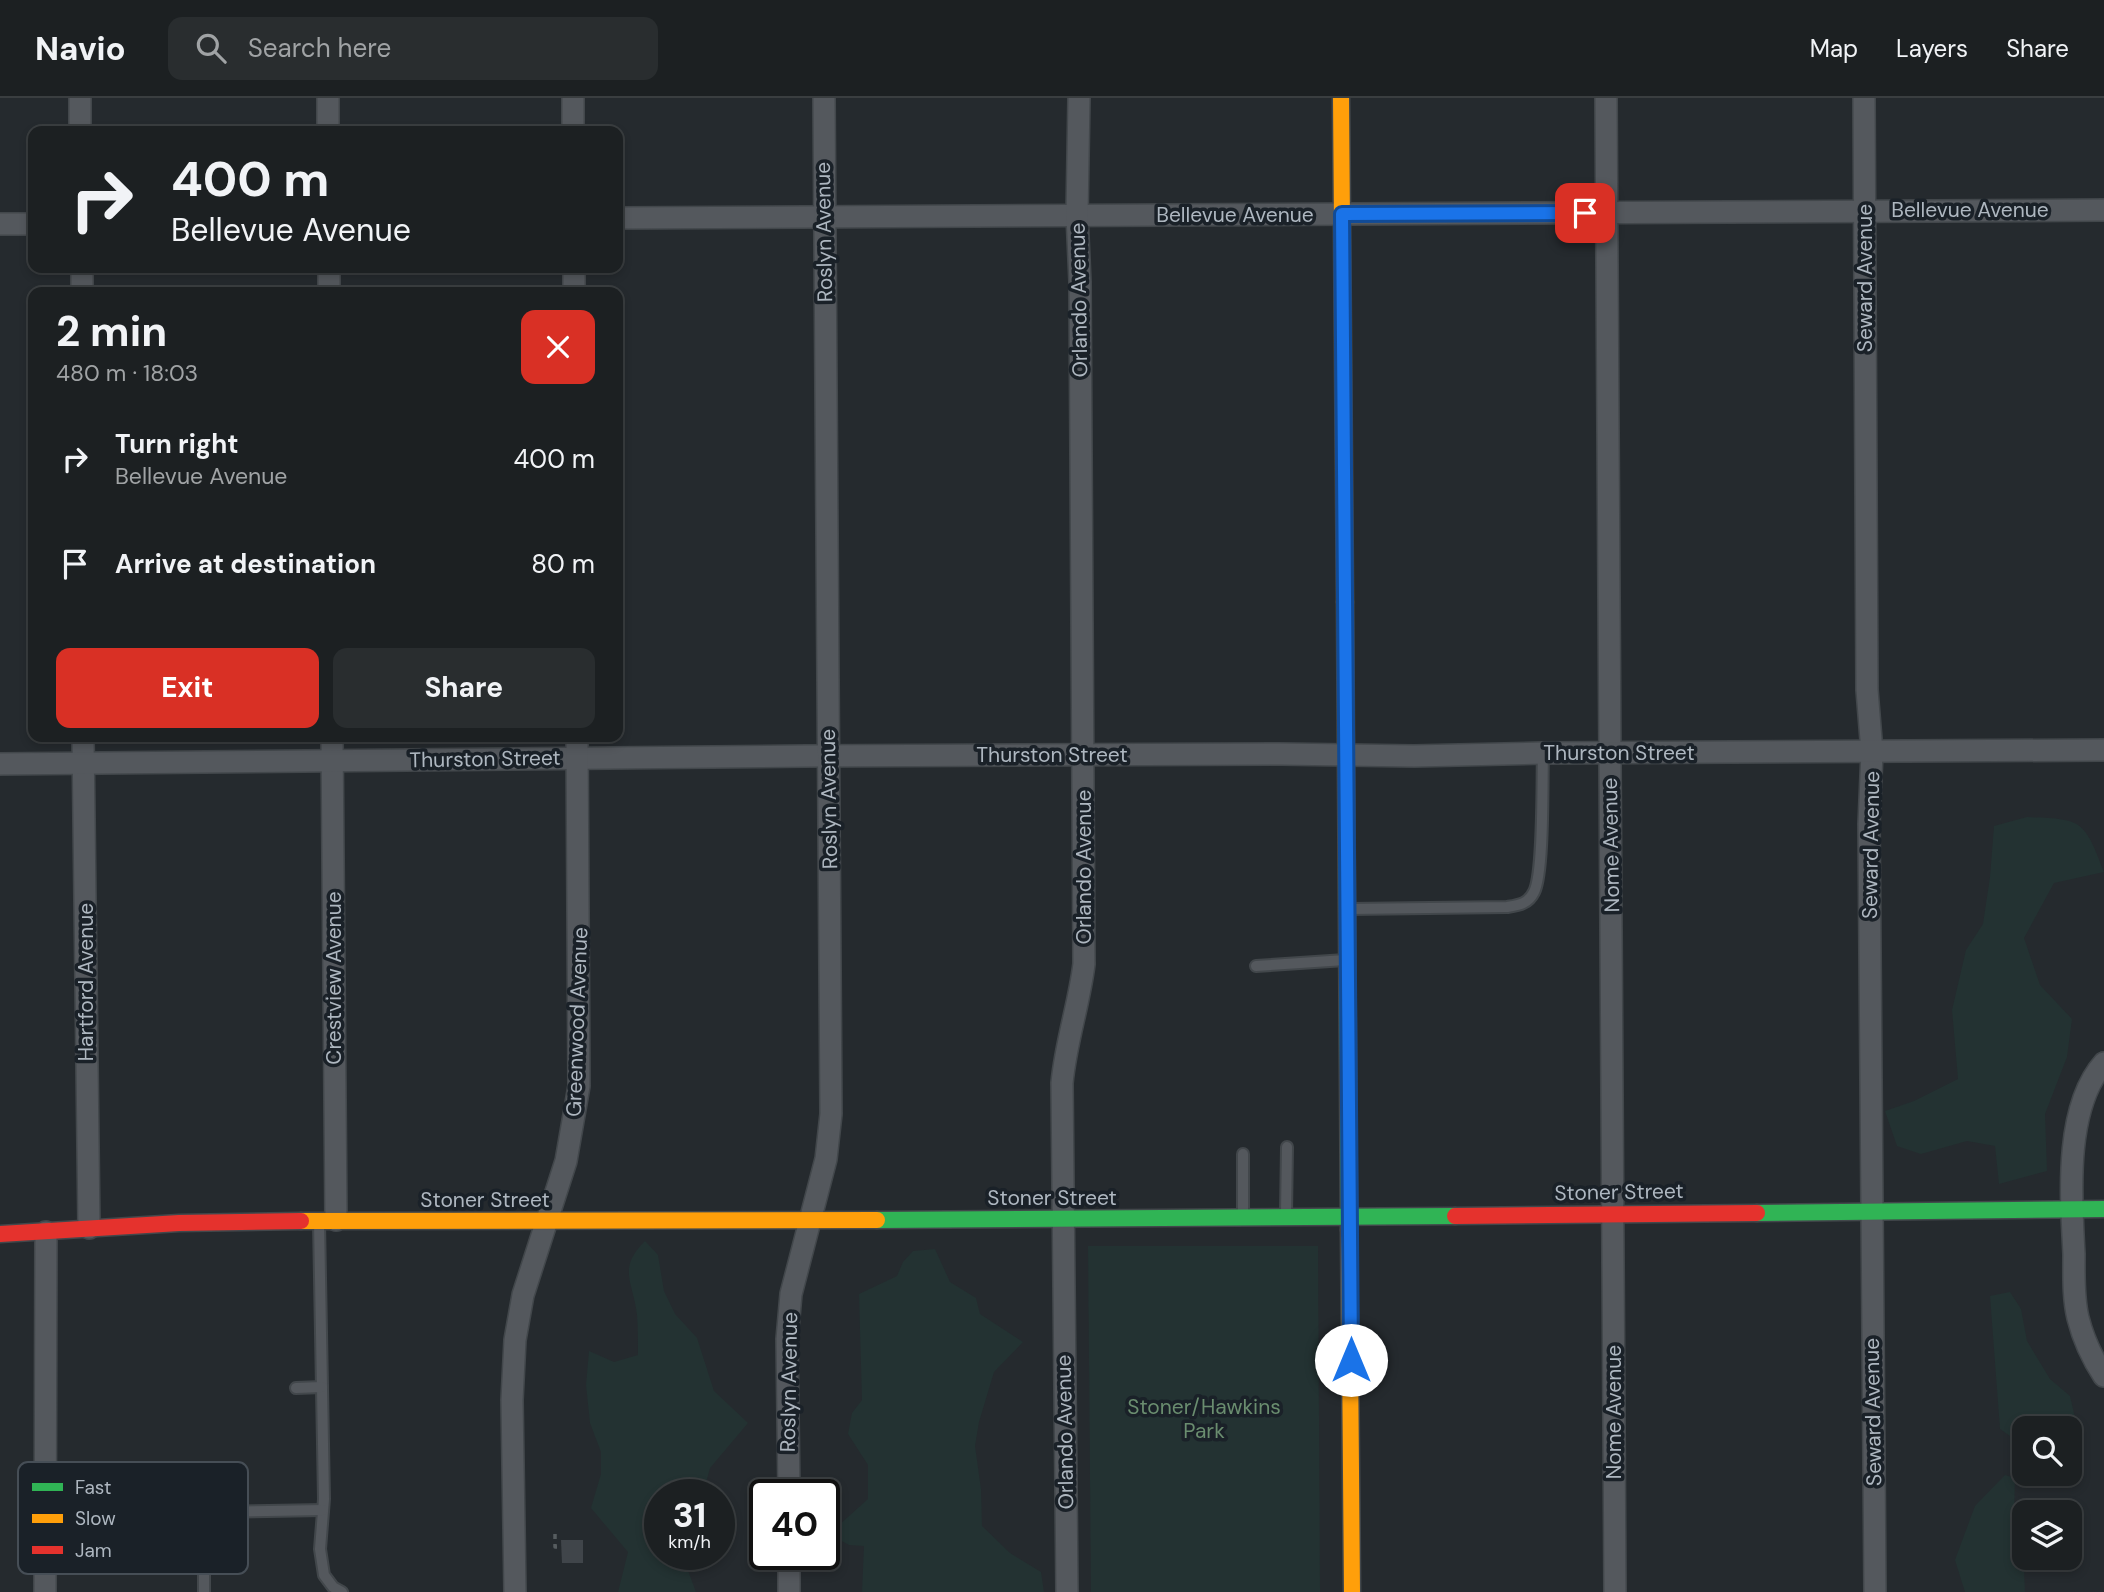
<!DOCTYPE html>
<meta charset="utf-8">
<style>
body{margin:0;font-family:"DM Sans",sans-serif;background:#292d2f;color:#f1f3f6;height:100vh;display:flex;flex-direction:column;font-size:26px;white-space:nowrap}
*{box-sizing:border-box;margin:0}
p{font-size:23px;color:#a0a3a5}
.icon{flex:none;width:38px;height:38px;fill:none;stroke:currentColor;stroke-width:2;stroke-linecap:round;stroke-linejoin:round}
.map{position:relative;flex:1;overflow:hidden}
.panel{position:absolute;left:28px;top:189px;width:595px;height:455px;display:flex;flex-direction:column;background:#1c2022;border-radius:14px;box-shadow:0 4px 10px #0003,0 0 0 2px #3a3e40}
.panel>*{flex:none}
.banner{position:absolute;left:28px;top:28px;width:595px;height:147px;border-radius:14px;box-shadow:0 4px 10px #0003,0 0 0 2px #3a3e40;background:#1c2022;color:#f1f3f6;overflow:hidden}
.controls{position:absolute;left:2012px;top:1318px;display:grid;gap:14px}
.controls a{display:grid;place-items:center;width:70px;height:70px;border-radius:14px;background:#1c2022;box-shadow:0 4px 10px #0003,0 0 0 2px #3a3e40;font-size:35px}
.speed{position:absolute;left:644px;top:1381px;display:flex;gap:14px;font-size:35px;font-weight:700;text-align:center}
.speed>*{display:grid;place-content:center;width:91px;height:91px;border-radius:50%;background:#1c2022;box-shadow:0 4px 10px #0003,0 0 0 2px #3a3e40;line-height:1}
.speed small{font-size:18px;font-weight:400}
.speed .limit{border:4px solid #111;border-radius:10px;background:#fff;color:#111}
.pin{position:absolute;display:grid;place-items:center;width:60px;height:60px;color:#fff;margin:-30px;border-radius:14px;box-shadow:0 4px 10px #0006}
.me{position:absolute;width:77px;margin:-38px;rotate:0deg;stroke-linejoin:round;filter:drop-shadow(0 0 5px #0008)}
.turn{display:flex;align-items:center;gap:24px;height:147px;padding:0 28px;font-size:32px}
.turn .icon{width:91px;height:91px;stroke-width:2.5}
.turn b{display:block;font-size:49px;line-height:60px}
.round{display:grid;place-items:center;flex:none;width:74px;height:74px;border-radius:14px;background:#292d2f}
.headline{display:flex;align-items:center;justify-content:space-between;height:119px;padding:0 28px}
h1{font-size:42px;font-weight:700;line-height:52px}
.action{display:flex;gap:14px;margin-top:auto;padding:14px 28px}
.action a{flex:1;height:80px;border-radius:14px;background:#d93025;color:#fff;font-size:28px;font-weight:700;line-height:80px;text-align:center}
.action a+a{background:#292d2f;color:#f1f3f6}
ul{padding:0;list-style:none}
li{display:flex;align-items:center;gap:21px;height:105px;padding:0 28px}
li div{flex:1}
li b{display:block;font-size:26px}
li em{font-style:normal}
header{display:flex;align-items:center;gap:42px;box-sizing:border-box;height:98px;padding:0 35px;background:#1c2022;border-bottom:2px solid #3a3e40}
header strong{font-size:33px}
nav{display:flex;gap:38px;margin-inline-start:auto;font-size:24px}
.search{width:490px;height:63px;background:#292d2f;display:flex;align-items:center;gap:18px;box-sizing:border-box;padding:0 24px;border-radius:14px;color:#a0a3a5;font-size:26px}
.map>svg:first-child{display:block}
.green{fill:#233232}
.building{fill:#40454a}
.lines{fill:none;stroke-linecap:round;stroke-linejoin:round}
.lane-casing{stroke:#42474b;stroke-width:14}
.street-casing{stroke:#42474b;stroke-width:24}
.fast-casing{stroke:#42474b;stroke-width:19}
.slow-casing{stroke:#42474b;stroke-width:19}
.jam-casing{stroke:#42474b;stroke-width:19}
.path{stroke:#565c5f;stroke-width:3.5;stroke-dasharray:5 5;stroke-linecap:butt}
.lane{stroke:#54585d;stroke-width:10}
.street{stroke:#54585d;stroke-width:21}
.fast{stroke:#30b455;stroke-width:16}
.slow{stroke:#ff9f0a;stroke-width:16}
.jam{stroke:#e5322d;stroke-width:16}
.route-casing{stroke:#114b97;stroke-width:18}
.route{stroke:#1a73e8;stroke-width:12}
.labels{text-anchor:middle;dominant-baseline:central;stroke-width:7;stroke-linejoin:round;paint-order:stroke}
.street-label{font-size:21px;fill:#aeb7c0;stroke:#1a2128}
.park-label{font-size:21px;fill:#6a8d6f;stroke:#1a2128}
.key{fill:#1a2128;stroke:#464e56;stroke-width:2}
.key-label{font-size:19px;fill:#aeb7c0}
</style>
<header>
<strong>Navio</strong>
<div class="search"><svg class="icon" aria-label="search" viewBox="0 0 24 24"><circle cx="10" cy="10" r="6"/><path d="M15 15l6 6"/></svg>Search here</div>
<nav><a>Map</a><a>Layers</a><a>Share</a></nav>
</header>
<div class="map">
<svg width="2104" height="1494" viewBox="0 0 2104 1494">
<rect width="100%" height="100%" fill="#252a2e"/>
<g class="green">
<path d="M2027,719C2082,721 2084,721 2104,774L2054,785L2024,840L2040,887L2072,921L2067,959L2045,1016L2047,1073L1999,1086L1995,1048L1967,1043L1921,1056L1897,1048L1885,1013L1914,1003L1958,981L1952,912L1966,852L1983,826L1990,779L1994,728Z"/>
<path d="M645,1143L658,1157L664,1193L675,1216L697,1240L714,1293L748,1325L710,1370L703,1396H660V1456H675L687,1470L696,1494H618L628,1454L591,1410L601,1376V1354L590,1325L586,1287L589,1253L614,1264L638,1257C638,1244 638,1230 637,1217C633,1183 617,1171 645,1143Z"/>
<path d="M1088,1148H1318L1320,1494H1091Z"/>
<path d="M935,1151L950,1184L976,1200L980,1216L1023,1244L994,1274L979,1324L975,1348L981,1391L982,1428L1010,1455L1041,1474L1044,1494H862L864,1448L849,1447L829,1436L868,1401V1367L848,1336L852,1315L862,1302L859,1196L897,1178L903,1164L913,1153Z"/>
<path d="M2010,1194L2021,1211L2027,1243L2050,1281L2070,1298L2076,1324L2053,1330H2025L2023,1347L2000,1331L1990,1198Z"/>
<path d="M2005,1377L2015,1380L2014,1417L2022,1426L2025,1494H1965L1955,1462L1975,1408Z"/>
</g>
<path class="building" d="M561,1442H583V1465H562Z"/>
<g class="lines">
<g class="lane-casing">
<g id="lane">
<path d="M1350,811L1507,809C1519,807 1528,806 1534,794C1544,775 1542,682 1543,655"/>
<path d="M1256,868L1345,862"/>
<path d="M1286,1116L1287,1049"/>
<path d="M1243,1117V1056"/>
<path d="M319,1124L324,1401L320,1451L324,1477L333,1489L342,1494"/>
<path d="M296,1290L322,1289"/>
<path d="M204,1494V1414L323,1412"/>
</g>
</g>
<g class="street-casing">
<g id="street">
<path d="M80,0V33"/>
<path d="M328,0V33"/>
<path d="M573,0V33"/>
<path d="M1606,0L1615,1494"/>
<path d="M1864,0L1867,592L1872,654L1869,726L1875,1494"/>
<path d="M618,120L2104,112"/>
<path d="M0,126H33"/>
<path d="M82,170V194"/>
<path d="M574,170V194"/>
<path d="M329,194V170"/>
<path d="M83,639L89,1130"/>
<path d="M332,639L336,1122"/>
<path d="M0,666L806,658L1280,656L1414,658L1543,655L2104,652"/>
<path d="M2104,965C2064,1010 2071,1099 2074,1156C2074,1177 2073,1199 2078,1220C2083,1240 2092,1260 2104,1278"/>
<path d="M789,1396L787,1241L791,1196L826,1061L831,1016L824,0"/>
<path d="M789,1456V1494"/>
<path d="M45,1494L46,1134"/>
<path d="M515,1494L512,1302L515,1242L523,1197L566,1063L579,988L577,639"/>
<path d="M1067,1494L1062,985C1066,943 1079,907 1084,866L1080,184L1077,117L1079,0"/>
</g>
</g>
<g class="fast-casing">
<g id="fast">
<path d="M1345,504L1349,1132"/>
<path d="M1757,1115L2104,1111"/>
<path d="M877,1122L1455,1118"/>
</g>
</g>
<g class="slow-casing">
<g id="slow">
<path d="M1341,0L1345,504"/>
<path d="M301,1123L877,1122"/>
<path d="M1349,1132L1352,1494"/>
</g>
</g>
<g class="jam-casing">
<g id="jam">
<path d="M1455,1118L1757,1115"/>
<path d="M0,1136L179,1125L301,1123"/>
</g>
</g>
<path class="path" d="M555,1436V1449H562"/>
<use href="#lane" class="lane"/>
<use href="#street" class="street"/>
<use href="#fast" class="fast"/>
<use href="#slow" class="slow"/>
<use href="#jam" class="jam"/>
</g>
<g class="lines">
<g class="route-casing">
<path id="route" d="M1351,1262L1342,116L1585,115"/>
</g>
<use href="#route" class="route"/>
</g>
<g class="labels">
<g class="street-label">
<text x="1970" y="112">Bellevue Avenue</text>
<text x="1235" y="117">Bellevue Avenue</text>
<text transform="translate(824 134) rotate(-91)">Roslyn Avenue</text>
<text transform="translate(1865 180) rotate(-90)">Seward Avenue</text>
<text transform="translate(1079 202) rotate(-91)">Orlando Avenue</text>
<text x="1619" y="655">Thurston Street</text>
<text x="1052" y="657">Thurston Street</text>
<text transform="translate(485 661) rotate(-1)">Thurston Street</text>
<text transform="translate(829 701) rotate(-91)">Roslyn Avenue</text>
<text transform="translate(1611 747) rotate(-91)">Nome Avenue</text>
<text transform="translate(1871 747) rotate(-89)">Seward Avenue</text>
<text transform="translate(1084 769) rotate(-90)">Orlando Avenue</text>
<text transform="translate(334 880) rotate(-90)">Crestview Avenue</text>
<text transform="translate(86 884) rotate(-90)">Hartford Avenue</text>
<text transform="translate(577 924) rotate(-88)">Greenwood Avenue</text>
<text transform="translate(1619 1094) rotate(-1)">Stoner Street</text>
<text x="1052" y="1100">Stoner Street</text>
<text x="485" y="1102">Stoner Street</text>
<text transform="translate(789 1284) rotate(-89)">Roslyn Avenue</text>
<text transform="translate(1614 1314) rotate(-90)">Nome Avenue</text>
<text transform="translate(1873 1314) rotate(-91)">Seward Avenue</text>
<text transform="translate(1065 1334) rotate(-91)">Orlando Avenue</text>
</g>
<g class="park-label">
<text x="1204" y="1309">Stoner/Hawkins<tspan x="1204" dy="24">Park</tspan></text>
</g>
</g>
<rect x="18" y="1364" width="230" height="112" rx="10" class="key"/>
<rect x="32" y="1385" width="31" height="8" fill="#30b455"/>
<rect x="32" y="1416" width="31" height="9" fill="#ff9f0a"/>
<rect x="32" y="1448" width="31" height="8" fill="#e5322d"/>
<g class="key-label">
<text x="75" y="1396">Fast</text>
<text x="75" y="1427">Slow</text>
<text x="75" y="1459">Jam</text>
</g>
</svg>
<div class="controls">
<a><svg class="icon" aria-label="search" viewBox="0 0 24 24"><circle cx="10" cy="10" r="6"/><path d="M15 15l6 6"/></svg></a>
<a><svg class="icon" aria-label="layers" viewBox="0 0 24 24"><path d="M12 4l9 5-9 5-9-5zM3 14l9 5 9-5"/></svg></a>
</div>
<div class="speed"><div>31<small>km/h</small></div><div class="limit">40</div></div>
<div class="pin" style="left:1585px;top:115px;background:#d93025"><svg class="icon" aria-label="arrive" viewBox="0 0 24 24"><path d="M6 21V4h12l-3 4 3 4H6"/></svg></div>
<svg class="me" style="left:1351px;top:1262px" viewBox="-20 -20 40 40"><circle r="19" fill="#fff"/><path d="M0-13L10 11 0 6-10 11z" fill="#1a73e8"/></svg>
<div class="banner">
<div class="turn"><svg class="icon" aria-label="right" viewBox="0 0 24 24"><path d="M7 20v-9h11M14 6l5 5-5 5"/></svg><div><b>400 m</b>Bellevue Avenue</div></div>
</div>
<section class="panel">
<div class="headline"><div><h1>2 min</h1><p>480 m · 18:03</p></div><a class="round" style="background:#d93025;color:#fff"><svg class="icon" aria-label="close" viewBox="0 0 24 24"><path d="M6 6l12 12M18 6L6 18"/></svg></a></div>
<ul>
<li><svg class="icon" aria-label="right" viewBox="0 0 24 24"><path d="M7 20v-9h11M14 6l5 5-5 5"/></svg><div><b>Turn right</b><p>Bellevue Avenue</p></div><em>400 m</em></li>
<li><svg class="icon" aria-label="arrive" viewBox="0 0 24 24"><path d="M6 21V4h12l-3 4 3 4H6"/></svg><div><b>Arrive at destination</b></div><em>80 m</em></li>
</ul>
<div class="action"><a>Exit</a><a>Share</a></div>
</section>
</div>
